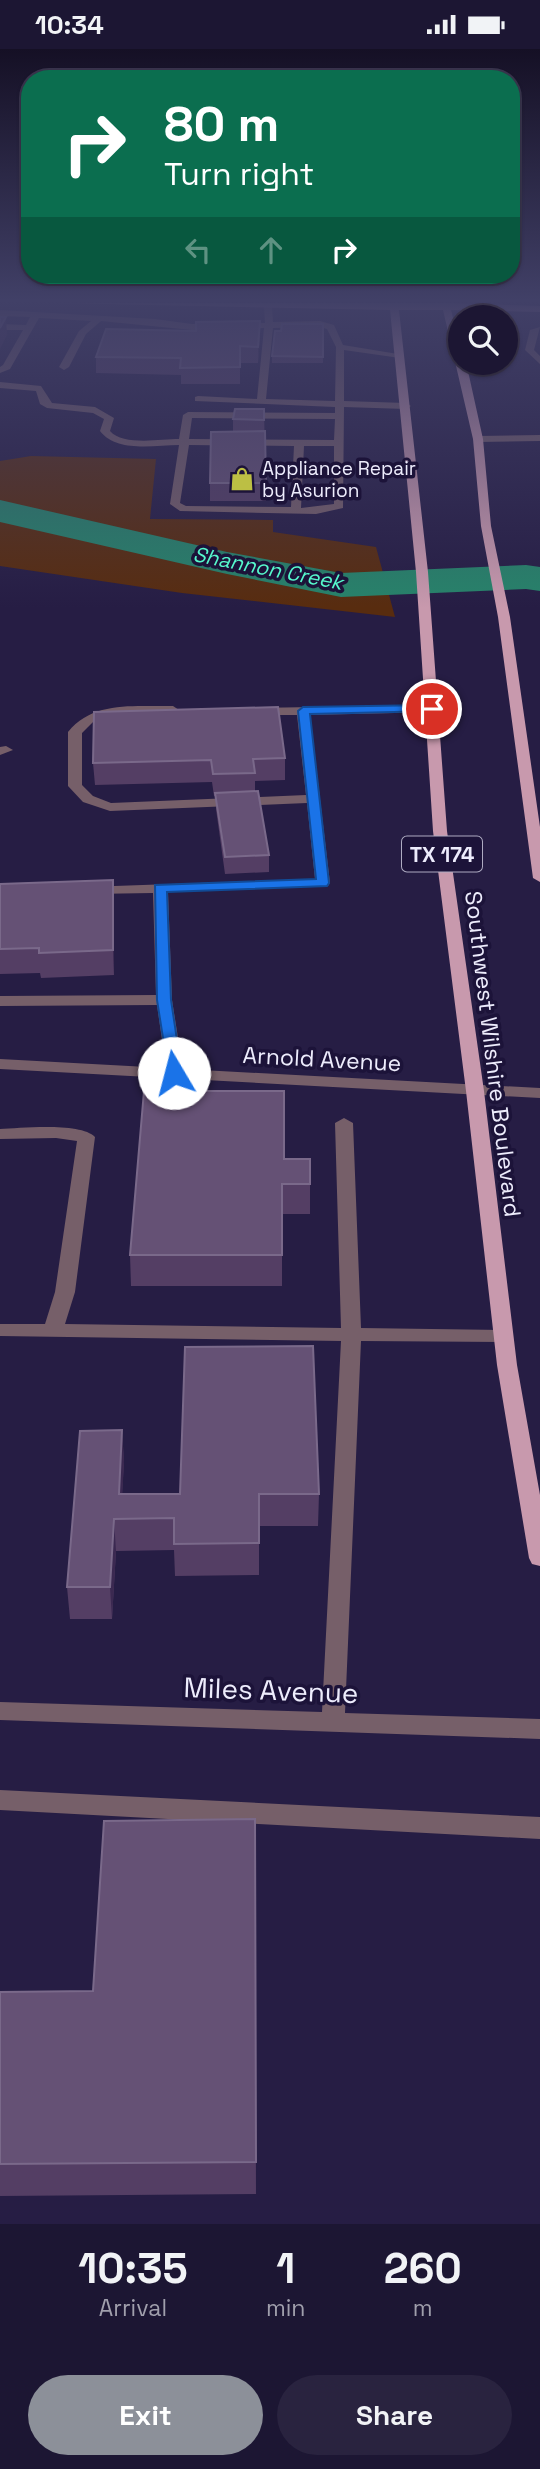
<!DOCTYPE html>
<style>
body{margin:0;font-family:"Space Grotesk",sans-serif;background:#29233f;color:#f1f3f6;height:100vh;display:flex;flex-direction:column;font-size:26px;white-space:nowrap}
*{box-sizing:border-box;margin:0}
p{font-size:23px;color:#a09fac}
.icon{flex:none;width:38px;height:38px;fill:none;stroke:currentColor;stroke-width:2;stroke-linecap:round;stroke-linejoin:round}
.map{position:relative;height:2175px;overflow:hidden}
.drawer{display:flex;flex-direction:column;background:#1c1633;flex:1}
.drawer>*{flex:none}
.guide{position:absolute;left:21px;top:21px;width:499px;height:214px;border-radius:28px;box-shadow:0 2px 5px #0004,0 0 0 2px #3a354e;background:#0b6e4f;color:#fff;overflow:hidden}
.controls{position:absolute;left:448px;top:256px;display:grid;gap:14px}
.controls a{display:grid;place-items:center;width:70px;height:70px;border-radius:50%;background:#1c1633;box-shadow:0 2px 5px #0004,0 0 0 2px #3a354e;font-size:35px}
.pin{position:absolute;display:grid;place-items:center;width:60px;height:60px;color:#fff;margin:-30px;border:4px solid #fff;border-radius:50%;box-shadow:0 2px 7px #0007}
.me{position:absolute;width:77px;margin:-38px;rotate:352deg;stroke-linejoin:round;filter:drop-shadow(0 0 5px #0008)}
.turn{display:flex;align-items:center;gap:24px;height:147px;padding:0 28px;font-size:32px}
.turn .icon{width:91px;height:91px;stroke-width:2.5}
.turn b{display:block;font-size:49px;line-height:60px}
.lanes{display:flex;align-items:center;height:66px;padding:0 28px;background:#0003;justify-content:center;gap:35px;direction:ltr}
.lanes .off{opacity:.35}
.eta{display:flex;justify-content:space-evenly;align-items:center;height:119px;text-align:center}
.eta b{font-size:42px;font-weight:800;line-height:49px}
.button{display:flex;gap:14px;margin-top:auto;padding:14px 28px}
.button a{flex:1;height:80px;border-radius:42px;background:#8c9099;color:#fff;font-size:28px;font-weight:800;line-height:80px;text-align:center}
.button a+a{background:#29233f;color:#f1f3f6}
.status{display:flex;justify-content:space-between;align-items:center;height:49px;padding:0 35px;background:#1c1633;direction:ltr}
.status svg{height:19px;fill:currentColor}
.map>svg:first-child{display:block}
.green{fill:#582c0f}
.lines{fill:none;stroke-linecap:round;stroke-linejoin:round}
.river{fill:#27836a;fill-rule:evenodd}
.minor{fill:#765f69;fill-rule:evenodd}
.major{fill:#c899ad;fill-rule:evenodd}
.wall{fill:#543e64}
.shaded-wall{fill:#3b2951}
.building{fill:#655175;stroke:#7a698a;stroke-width:2}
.route{fill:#1a73e8;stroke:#114b97;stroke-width:2}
.labels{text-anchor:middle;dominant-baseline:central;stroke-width:7;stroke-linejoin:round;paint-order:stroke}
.far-poi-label{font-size:19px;fill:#edecfc;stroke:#1c1339;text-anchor:start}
.far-water-label{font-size:21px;font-style:italic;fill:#56f8cc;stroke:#1c1339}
.shield{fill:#1c1339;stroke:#aeabc2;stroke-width:2}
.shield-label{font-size:21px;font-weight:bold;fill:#edecfc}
.street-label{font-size:23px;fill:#edecfc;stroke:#1c1339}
.near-street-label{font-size:28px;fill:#edecfc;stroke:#1c1339}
</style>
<div class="status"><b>10:34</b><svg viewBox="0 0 49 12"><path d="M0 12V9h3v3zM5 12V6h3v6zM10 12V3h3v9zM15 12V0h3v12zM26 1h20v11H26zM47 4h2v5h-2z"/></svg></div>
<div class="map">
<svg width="540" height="2175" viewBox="0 0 540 2175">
<rect width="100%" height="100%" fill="#261d44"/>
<path class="green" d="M31,407L156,410L150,470L273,471V483L376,498L395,568L182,544L0,517V412Z"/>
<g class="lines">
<path class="river" d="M0,451L227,503L341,524L526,516L540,518V542L526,540L341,548L227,525L0,473Z"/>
<g class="minor">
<path d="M268,255L272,258L273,273L320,272L334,276L343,296L404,306L400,309L344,301V352L406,354L411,357L406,360L344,358L343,459L316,465L180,462L170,455L179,396C154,396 117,404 100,382L104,370L93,364L47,359L40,355L36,342L0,339V333L41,337L52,354L95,358L114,369L110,382C123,397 160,390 179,390L183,366L188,363L335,364V358L195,352V348L198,347L257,350L264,279L192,281L101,272L86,285L69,318L64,321L59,318L79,282L91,272L39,269L10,320L0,324V318L3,316L23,281H0V275L26,276L30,268L0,267V261L155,270L192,275L265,274L264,258ZM320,278L327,280L336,298L335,352L266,350L273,279ZM192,369L335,370L334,391L189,390ZM189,396L294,397L291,458L186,457L180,454ZM304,397H334V455L301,459Z"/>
<path d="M540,278L534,301L540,307V315L525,301L530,281Z"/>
<path d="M540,386V392L478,393L473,390L478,387Z"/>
<path d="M432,656L437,657V663L310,666L330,834L328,837L168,843L172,951L183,1020L540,1039V1049L0,1020V1010L166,1019L157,956L0,957V947L156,946L153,844L91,845L86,844L84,841L86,838L315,830L307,754L110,762L83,753L68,737V683C94,651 135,658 173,657L179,661L173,665L108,667L94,672L82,684V736L93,747L111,754L306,746L297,666H257L251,662L252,659Z"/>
<path d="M6,697L13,701L0,706V698Z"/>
<path d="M344,1069L353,1074L361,1279L503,1281L510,1282L513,1287L510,1292L503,1293L361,1292L345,1664L540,1670V1690L0,1671V1653L322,1663L341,1292L0,1287V1275H45L55,1243L77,1092L56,1089L0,1090V1080C21,1079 81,1073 95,1088L75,1243L65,1275L341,1279L335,1074Z"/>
<path d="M0,1741L540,1768V1790L0,1761Z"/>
</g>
<path class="major" d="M58,254H449L540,257V263L451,261L460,295V313H466L483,390L491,477L510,568L540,778V833L533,829L498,568L481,477L473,390L443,261H399L428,523L447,782L484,1042L517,1316L540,1446V1517L532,1515L529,1509L497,1316L466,1042L433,782L416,523L390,261Z"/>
</g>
<g class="wall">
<path d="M323,275V314H272V307L281,282Z"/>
<path d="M260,288L258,314H240V335H181V326L96,324V308Z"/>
<path d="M264,360L266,452H210V434L233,383V370Z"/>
<path d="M285,709V731L255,732V742L269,806V823L225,825L216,760V747H214L212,733L95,736L93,714Z"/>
<path d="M113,831L114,926L41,929L40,924L0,925V835Z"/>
<path d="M284,1110L310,1135V1165H282V1237H131L130,1206Z"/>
<path d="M122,1381L124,1413L122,1445H319L318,1477H259V1526L175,1527L174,1501L116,1502L112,1570H70L67,1538Z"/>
<path d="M255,1770L256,2145L0,2147V1943L93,1942Z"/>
</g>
<g class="shaded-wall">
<path d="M6,268L7,286L0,300V279Z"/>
<path d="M260,272V288L258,314V298Z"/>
<path d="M113,831L114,855V926L113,901Z"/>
<path d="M122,1381L124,1413L121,1470L119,1445Z"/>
<path d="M114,1470L116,1502L112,1570L110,1538Z"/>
</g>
<g class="building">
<path d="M0,268H6L0,279Z"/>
<path d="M260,272L258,298L240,297V318L180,319L181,309L96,308L106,280L196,282V273Z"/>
<path d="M282,275H323V308L272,307L275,282H281Z"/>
<path d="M235,360H264V371L233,370Z"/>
<path d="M265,382L266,434H210L211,383Z"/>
<path d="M278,658L285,709L253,710L255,724L213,725L211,711L93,714L94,663Z"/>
<path d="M258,742L269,806L225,808L215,744Z"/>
<path d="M113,831V901L39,904V899L0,900V835Z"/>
<path d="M144,1042H284V1110H310V1135H282V1206H130Z"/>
<path d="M313,1297L319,1445H259V1494L174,1495V1469L114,1470L110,1538H67L80,1382L122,1381L119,1445H180L185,1298Z"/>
<path d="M255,1770L256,2113L0,2115V1943L93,1942L104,1772Z"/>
</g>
<linearGradient id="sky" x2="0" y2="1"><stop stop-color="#151025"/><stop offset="0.45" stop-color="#414067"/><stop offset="1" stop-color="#414067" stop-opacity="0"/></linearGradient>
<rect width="540" height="559" fill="url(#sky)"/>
<path class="route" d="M432,656L438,660L436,662L310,665L329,834L327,837L167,843L171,951L182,1024L174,1029L169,1027L157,951L155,836L316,830L298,662L303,658Z"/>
<defs>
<g id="shop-bare" transform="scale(1.89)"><path d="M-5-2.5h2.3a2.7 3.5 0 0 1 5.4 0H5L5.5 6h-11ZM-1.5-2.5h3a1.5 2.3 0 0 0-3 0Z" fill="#bcbf44" stroke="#1c1339" stroke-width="2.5" paint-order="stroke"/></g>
</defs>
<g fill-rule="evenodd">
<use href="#shop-bare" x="242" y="430"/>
</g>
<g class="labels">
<g class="far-poi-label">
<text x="262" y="419">Appliance Repair<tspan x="262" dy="22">by Asurion</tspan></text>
</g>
<g class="far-water-label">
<text transform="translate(268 519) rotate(11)">Shannon Creek</text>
</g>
<rect class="shield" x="402" y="787.5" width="80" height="35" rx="5"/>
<g class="shield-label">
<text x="442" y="805">TX 174</text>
</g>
<g class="street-label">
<text transform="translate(493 1005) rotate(83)">Southwest Wilshire Boulevard</text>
<text transform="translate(322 1010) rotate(3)">Arnold Avenue</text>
</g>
<g class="near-street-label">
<text transform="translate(271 1641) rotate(2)">Miles Avenue</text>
</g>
</g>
</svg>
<div class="controls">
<a><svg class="icon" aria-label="search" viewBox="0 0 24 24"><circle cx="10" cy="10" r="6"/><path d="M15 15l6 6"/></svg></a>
</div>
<div class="pin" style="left:432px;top:660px;background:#d93025"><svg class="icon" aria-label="arrive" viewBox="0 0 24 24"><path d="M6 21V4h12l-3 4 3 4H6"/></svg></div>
<svg class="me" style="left:174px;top:1024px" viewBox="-20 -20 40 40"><circle r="19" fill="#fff"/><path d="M0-13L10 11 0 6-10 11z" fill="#1a73e8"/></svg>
<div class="guide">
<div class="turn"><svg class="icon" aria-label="right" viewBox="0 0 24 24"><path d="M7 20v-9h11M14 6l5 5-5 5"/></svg><div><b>80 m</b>Turn right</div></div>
<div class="lanes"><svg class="icon off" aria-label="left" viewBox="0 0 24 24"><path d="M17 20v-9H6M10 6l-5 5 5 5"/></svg><svg class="icon off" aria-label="ahead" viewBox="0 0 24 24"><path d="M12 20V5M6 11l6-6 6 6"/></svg><svg class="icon" aria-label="right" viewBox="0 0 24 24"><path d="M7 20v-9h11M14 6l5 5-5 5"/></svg></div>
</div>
</div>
<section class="drawer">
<div class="eta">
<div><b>10:35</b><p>Arrival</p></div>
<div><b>1</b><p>min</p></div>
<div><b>260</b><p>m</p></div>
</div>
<div class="button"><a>Exit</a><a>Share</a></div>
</section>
